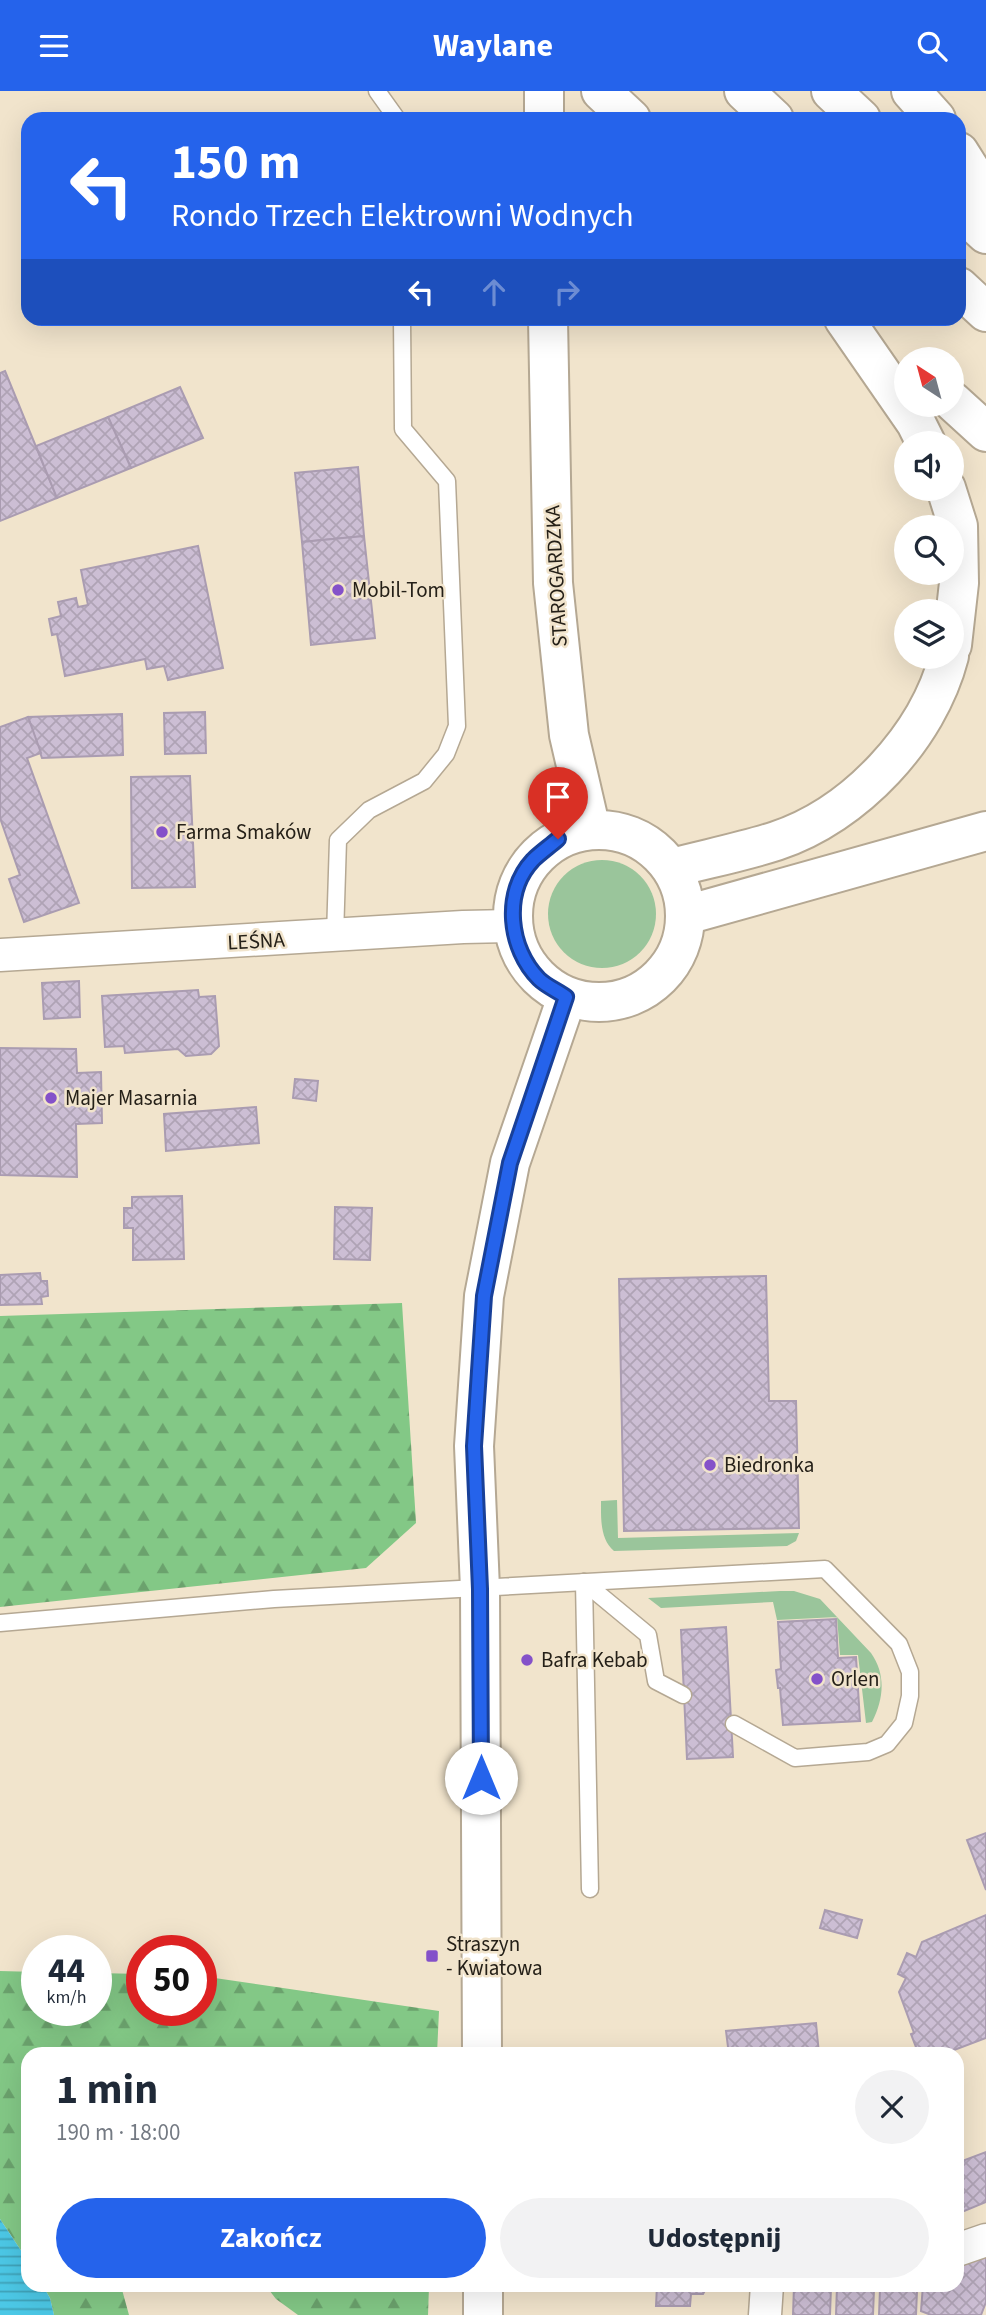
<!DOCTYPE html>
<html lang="pl">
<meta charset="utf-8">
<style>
body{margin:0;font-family:"Source Sans 3",sans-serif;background:#f2f2f3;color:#1f2937;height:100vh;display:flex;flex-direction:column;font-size:26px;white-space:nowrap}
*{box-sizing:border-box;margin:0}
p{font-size:23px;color:#747a83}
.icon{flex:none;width:38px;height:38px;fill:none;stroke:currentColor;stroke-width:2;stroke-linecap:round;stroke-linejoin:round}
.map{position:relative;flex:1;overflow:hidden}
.side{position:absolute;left:21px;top:1956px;width:943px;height:245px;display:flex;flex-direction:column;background:#fff;border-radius:21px;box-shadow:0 7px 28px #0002}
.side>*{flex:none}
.top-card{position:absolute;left:21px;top:21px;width:945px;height:214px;border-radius:21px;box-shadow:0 7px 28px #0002;background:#2563eb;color:#fff;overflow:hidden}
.needle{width:46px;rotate:324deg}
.fabs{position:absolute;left:894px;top:256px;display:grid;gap:14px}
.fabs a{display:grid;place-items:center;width:70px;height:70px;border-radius:50%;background:#fff;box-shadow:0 7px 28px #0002;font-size:35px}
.speed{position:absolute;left:21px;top:1844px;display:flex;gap:14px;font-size:35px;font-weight:700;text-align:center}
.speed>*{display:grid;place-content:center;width:91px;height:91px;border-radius:50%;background:#fff;box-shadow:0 7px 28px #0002;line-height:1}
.speed small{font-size:18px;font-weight:400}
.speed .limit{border:10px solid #d22;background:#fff;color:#111}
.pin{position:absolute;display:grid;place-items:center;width:60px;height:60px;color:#fff;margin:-72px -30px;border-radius:50% 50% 50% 0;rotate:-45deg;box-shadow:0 0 7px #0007}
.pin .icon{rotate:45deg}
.me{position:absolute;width:77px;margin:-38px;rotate:0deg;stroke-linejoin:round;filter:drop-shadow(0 0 5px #0008)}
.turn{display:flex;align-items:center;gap:24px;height:147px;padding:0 35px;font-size:32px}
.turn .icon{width:91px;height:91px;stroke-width:2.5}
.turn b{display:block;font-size:49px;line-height:60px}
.lanes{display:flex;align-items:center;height:66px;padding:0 35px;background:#0003;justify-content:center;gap:35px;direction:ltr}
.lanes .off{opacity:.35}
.round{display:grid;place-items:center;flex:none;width:74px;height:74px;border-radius:37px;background:#f2f2f3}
.head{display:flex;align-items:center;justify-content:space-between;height:119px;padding:0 35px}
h1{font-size:42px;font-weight:700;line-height:52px}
.button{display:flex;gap:14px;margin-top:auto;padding:14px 35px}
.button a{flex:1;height:80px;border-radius:42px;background:#2563eb;color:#fff;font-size:28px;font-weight:700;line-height:80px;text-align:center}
.button a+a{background:#f2f2f3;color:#1f2937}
header{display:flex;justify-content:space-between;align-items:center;height:91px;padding:0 35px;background:#2563eb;color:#fff;font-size:32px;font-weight:700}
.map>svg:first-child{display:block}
.grass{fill:#9ac59b}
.forest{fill:url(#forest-firs)}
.water{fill:url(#water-rules)}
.building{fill:url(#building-cross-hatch);stroke:#aa9cb1;stroke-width:2}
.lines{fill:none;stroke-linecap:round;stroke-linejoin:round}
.lane-casing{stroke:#b5a893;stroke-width:19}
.street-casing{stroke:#b5a893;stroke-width:35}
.secondary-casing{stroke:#b5a893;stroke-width:42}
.highway-casing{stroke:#b5a893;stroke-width:42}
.lane{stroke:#fff;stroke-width:16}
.street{stroke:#fff;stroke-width:32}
.secondary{stroke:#fff;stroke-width:38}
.highway{stroke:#fff;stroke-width:38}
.route-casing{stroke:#184099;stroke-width:18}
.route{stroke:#2563eb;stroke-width:12}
.poi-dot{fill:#8451c9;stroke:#f1e4cc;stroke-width:2.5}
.labels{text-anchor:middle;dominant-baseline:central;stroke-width:5;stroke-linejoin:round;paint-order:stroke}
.street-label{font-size:21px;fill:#252018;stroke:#f1e4cc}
.poi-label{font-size:21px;fill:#252018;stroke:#f1e4cc;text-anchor:start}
</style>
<header><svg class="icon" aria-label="menu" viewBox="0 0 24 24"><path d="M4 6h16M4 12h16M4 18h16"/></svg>Waylane<svg class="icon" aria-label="search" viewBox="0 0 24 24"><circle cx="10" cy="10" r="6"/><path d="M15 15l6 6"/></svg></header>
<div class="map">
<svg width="986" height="2224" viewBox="0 0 986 2224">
<defs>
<pattern id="forest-firs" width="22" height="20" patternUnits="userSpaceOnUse" patternTransform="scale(1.75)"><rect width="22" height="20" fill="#83c886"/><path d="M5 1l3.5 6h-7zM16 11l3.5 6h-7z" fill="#6ba26d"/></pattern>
<pattern id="water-rules" width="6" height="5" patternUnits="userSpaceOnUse" patternTransform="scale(1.75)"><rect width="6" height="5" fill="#4cc8e6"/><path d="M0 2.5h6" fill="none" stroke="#3fa2b9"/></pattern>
<pattern id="building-cross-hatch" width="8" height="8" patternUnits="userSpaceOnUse" patternTransform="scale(1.75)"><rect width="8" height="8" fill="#ccbed4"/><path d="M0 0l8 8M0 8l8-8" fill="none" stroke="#afa3b5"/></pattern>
</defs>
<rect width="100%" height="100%" fill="#f1e4cc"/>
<g class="grass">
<circle cx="602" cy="823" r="54"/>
<path d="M617,1409L618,1447L799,1442L796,1450L787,1455L614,1460C600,1448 601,1428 601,1410Z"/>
<path d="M780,1500H794L820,1508L871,1562C886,1583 884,1608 872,1631L866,1632L858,1564H840L837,1526L777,1529L773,1511L661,1517L648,1507Z"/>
</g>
<g class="forest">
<path d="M402,1212L416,1432L366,1477L0,1516V1225Z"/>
<path d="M0,1880L37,1881V1920H96V1882L142,1883V1920H201V1885L439,1920L437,1963L28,1964V2170L0,2128Z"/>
<path d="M43,2195H121L129,2224H54L50,2207Z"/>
<path d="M266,2195H429L428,2224H298L276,2208Z"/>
</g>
<path class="water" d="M0,2128L28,2170V2194L43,2195L50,2207L54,2224H0Z"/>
<g class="building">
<path d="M5,280L57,407L0,430V282Z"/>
<path d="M180,296L203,347L131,377L108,326Z"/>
<path d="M108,326L131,377L57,407L36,355Z"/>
<path d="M358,376L364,445L302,451L295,382Z"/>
<path d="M364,445L375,547L311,554L302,451Z"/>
<path d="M198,455L223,577L168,589L164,575L147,578L145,568L65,585L57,543L52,544L49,528L61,525L58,511L76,507L78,516L88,514L81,479Z"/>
<path d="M205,621L206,662L165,663L164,622Z"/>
<path d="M122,623L123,664L42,667L28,626Z"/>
<path d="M28,626L41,662L27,667L79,812L24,831L9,788L20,784L0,727V636Z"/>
<path d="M190,685L195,796L132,797L131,686Z"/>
<path d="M79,890L80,926L44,928L42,892Z"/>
<path d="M198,899L199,906L215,905L219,955L211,963L186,965L178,958L125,962L124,955L105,956L102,905Z"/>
<path d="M0,957L76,958L77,982L101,981L102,1032L76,1033L77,1086L0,1084Z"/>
<path d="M295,988L318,990L316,1010L293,1007Z"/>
<path d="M256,1016L259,1052L166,1060L164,1023Z"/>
<path d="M182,1105L184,1168L133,1169V1137H124V1117H132V1106Z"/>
<path d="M335,1116L372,1117L370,1169L334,1168Z"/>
<path d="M40,1182L41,1190H47L48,1205L41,1206L42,1213L0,1214V1184Z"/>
<path d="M766,1185L769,1310H796L799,1437L624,1440L619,1188Z"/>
<path d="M836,1528L838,1567L856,1566L860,1630L783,1634L780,1597H778L776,1579L781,1578L778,1531Z"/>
<path d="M726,1536L733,1666L687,1668L681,1539Z"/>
<path d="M986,1742V1799L967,1749Z"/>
<path d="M825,1819L862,1829L857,1847L820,1837Z"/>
<path d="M986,1824V1947L941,1964H919L911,1943L914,1942L899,1901L906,1887L898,1883L907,1862L916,1866L922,1851Z"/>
<path d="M816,1932L819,1963L729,1964L726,1940Z"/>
<path d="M986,2061V2111L957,2123V2072Z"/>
<path d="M983,2164L986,2165V2211L981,2224H931L921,2220L923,2194H957V2176Z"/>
<path d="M657,2194H708L703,2203H691L690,2215H656Z"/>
<path d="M794,2195L831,2196L830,2224H793Z"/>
<path d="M837,2196L874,2198L873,2224H836Z"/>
<path d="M880,2198L917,2200L916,2224H879Z"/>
</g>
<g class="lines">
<g class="lane-casing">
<g id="lane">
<path d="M377,0L397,28"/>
<path d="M335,845L338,749L369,719L424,690L446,663L457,635L447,390L403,338L402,228"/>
<path d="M584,1491L590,1798"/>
<path d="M584,1491L648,1544L656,1590L683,1604"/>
<path d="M0,1532L274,1508L825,1478L899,1553L910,1581V1605L904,1632L887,1653L868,1661L795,1667L734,1633"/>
</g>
</g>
<g class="street-casing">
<g id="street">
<path d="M0,864L463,836L513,835"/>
<path d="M957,2159L986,2149"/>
<path d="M765,2224L767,2194"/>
</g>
</g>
<g class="secondary-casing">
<g id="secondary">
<path d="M544,0V28"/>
<path d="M548,228L553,492L569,644L591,739"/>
<circle cx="599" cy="825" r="86"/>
<path d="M482,1964L480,1498L474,1355L484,1205L510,1072L567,906"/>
<path d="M483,2194V2224"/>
</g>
</g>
<g class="highway-casing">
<g id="highway">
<path d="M601,0L631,28"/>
<path d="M744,0L774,28"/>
<path d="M831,0L861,28"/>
<path d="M911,0L936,28"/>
<path d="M959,61L986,104"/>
<path d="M959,118L986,143"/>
<path d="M959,196L986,221"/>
<path d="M844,228L916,332L926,352"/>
<path d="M952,310L986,341"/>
<path d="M946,397L958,435L959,492L952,554"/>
<path d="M672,777C706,768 742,761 776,750C855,724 928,646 949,565"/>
<path d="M686,824L986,740"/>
</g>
</g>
<use href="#lane" class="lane"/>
<use href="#street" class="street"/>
<use href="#secondary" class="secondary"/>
<use href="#highway" class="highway"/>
</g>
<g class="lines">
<g class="route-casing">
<path id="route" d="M481,1687L480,1498L474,1355L484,1205L510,1072L566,906C558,900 546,895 539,888C509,858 502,802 533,769C540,762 550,755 558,748"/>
</g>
<use href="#route" class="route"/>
</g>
<g class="poi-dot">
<circle cx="338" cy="499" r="7"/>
<circle cx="162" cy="741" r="7"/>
<circle cx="51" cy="1007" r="7"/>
<circle cx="710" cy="1374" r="7"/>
<circle cx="527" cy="1569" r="7"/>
<circle cx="817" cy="1588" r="7"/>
<rect x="425" y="1858" width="14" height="14" rx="3.5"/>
</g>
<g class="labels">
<g class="street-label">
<text transform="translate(556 485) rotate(-93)">STAROGARDZKA</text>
<text transform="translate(256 850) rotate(-3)">LEŚNA</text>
</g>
<g class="poi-label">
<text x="352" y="499">Mobil-Tom</text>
<text x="176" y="741">Farma Smaków</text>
<text x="65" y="1007">Majer Masarnia</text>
<text x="724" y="1374">Biedronka</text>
<text x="541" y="1569">Bafra Kebab</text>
<text x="831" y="1588">Orlen</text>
<text x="446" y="1853">Straszyn<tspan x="446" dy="24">- Kwiatowa</tspan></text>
</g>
</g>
</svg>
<div class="fabs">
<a><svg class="needle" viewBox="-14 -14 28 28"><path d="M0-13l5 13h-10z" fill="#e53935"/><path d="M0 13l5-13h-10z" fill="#747a83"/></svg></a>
<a><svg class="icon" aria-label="sound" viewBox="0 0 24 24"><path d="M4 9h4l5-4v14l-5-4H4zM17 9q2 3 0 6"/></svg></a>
<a><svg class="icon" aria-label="search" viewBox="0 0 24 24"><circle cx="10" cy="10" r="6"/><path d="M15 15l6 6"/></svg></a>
<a><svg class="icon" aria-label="layers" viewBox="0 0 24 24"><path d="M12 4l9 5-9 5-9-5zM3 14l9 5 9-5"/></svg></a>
</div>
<div class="speed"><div>44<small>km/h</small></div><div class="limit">50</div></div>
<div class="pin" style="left:558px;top:748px;background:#d93025"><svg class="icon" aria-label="arrive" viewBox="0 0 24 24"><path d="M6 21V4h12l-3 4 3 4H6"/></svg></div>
<svg class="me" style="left:481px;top:1687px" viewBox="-20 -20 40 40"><circle r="19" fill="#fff"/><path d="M0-13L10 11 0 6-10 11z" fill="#2563eb"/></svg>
<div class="top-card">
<div class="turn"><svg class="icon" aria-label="left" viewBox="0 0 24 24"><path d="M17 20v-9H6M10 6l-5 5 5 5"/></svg><div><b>150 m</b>Rondo Trzech Elektrowni Wodnych</div></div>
<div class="lanes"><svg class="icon" aria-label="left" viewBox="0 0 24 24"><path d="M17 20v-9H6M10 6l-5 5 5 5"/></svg><svg class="icon off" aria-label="ahead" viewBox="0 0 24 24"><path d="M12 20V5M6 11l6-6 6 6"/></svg><svg class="icon off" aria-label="right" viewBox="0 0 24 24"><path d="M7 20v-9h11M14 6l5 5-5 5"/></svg></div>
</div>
<section class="side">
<div class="head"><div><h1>1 min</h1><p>190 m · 18:00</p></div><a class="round"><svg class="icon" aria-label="close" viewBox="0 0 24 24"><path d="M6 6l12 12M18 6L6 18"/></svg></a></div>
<div class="button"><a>Zakończ</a><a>Udostępnij</a></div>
</section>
</div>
